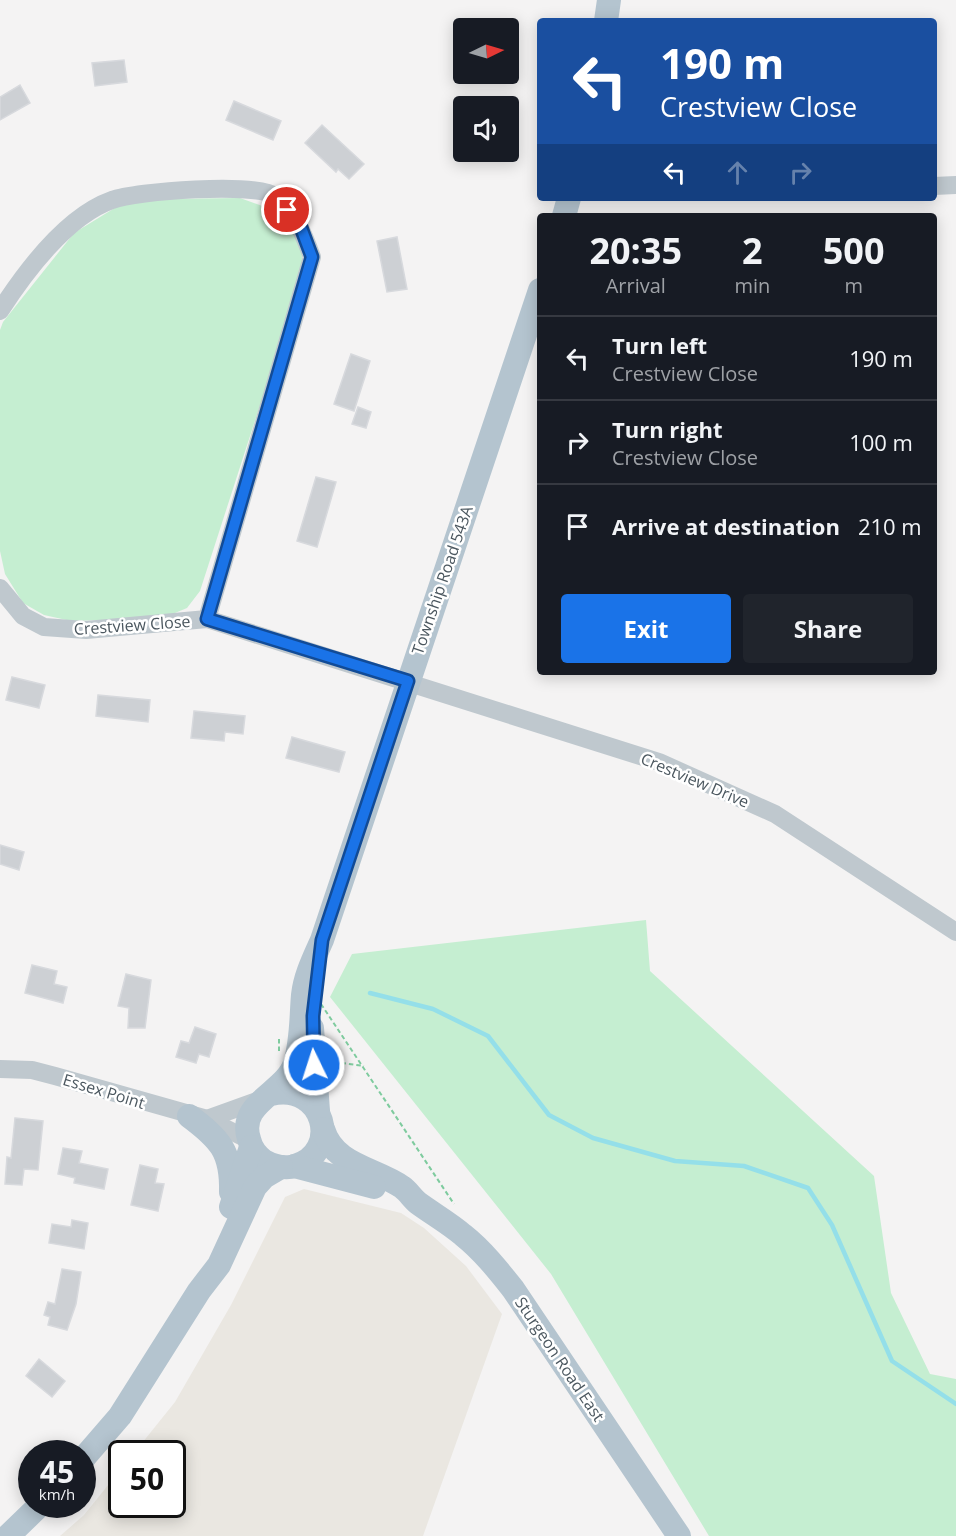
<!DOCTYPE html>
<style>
body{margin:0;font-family:"Open Sans",sans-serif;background:#20242c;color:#f1f3f6;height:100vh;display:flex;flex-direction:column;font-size:22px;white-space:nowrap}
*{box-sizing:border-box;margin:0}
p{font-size:20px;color:#9ea1a6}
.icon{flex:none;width:33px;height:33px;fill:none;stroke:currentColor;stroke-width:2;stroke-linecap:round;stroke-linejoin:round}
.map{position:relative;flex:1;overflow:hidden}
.panel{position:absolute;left:537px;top:213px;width:400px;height:462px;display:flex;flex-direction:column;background:#171b24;border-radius:6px;box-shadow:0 3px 15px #0003}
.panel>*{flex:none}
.top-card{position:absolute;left:537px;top:18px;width:400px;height:183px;border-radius:6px;box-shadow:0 3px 15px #0003;background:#1a4fa0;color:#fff;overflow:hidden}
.needle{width:39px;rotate:85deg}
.buttons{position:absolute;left:453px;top:18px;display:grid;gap:12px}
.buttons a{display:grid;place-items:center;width:66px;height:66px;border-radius:6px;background:#171b24;box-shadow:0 3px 15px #0003;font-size:30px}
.speed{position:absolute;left:18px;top:1440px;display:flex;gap:12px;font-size:30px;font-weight:700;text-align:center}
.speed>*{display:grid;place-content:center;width:78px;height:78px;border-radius:50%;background:#171b24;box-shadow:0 3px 15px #0003;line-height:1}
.speed small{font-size:15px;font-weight:400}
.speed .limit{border:3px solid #111;border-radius:9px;background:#fff;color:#111}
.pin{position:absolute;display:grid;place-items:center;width:51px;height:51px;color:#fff;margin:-26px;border:3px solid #fff;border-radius:50%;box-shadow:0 2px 6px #0007}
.me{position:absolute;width:66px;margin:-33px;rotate:356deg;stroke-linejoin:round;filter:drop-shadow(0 0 4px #0008)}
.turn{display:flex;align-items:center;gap:21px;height:126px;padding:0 24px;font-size:27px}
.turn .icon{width:78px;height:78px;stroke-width:2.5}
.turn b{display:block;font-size:42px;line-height:51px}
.lanes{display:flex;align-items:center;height:57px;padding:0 24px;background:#0003;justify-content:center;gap:30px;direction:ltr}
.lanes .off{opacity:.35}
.eta{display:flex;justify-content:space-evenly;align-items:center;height:102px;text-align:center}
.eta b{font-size:36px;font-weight:700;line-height:42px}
.button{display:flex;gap:12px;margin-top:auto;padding:12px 24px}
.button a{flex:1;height:69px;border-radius:6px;background:#1a73e8;color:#fff;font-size:24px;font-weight:700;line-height:69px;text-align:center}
.button a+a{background:#20242c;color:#f1f3f6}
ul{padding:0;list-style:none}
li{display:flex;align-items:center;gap:18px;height:84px;padding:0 24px;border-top:2px solid #363941}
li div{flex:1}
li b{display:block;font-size:22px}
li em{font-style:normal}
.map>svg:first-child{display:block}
.commercial{fill:#eae7e1}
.green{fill:#c5eed1}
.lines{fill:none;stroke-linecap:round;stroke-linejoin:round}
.stream{stroke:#94dfe9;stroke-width:4.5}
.building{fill:#cdd0d4;stroke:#d7d9dd;stroke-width:1.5}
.path{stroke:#7ecb9e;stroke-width:2;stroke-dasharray:4.5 3;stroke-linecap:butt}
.minor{stroke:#bfc8ce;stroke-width:18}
.major{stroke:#b4c4cf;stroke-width:24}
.route-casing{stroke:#114b97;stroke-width:15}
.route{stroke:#1a73e8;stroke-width:10}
.labels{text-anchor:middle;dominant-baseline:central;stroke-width:5;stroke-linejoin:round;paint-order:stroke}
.street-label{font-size:16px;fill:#4b575f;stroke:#fff}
</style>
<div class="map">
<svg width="956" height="1536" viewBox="0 0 956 1536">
<rect width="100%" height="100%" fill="#f4f3f3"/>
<path class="commercial" d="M304,1189L401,1213L424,1228L466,1266L502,1314L423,1536H60L84,1515L121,1469L122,1504H172V1454L134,1453L175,1402L231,1305L285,1197Z"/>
<g class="green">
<path d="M240,198C287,215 305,218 302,275L200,591L187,608L163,618L71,621L44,615L23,603L5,574L0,551V330L3,322L74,233L118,206L160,199Z"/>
<path d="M646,920L650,971L874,1176L891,1293L930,1374L956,1379V1536H709L551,1274L330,997L352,954Z"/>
</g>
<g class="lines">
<path class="stream" d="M370,993L433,1009L488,1036L549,1115L593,1138L675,1161L744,1166L808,1188L832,1225L892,1361L956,1404"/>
</g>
<g class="building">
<path d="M124,60L127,82L95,86L92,63Z"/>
<path d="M20,85L30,103L0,120V97Z"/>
<path d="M234,101L281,121L273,140L226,120Z"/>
<path d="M322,125L364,164L349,179L338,169L336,172L305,143Z"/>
<path d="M397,237L407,289L387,292L377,241Z"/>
<path d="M351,354L370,361L354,411L334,404Z"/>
<path d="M358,407L371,412L366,428L352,424Z"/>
<path d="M316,477L336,482L317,547L297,541Z"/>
<path d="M12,677L45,685L39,708L6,700Z"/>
<path d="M98,695L150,700L148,722L96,716Z"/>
<path d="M194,711L245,716L243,734L225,732L224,741L191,738Z"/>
<path d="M292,737L345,752L339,772L286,758Z"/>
<path d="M0,845L24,852L19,870L0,864Z"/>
<path d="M32,965L57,971L54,984L67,987L63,1003L25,993Z"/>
<path d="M126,974L151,980L145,1028H128L129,1008L118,1006Z"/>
<path d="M195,1027L216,1034L209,1057L199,1054L196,1063L176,1057L181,1041L189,1043Z"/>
<path d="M15,1118L43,1121L38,1170L24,1169L22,1185L5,1184L7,1157L11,1158Z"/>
<path d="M63,1148L82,1151L79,1163L108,1169L104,1189L74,1183L75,1178L58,1174Z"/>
<path d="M140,1165L158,1169L155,1183L164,1184L158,1211L131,1205Z"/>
<path d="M72,1220L88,1223L84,1249L49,1243L52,1224L71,1227Z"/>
<path d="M62,1269L81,1272L76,1304L67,1330L48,1325L50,1317L44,1315L48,1302L55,1304Z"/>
<path d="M39,1359L65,1381L52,1397L26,1376Z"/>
</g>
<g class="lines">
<g class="path">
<path d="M321,1004L454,1204"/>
<path d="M279,1051V1039"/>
<path d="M334,1062L364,1066"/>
</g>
<g class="minor">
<path d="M934,186L956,185"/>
<path d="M0,311C25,272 67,216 112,200C135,191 257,182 275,196C295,211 304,235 312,257L207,619"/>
<path d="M0,588L23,616L44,627L86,630L207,619L659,762L775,814L956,932"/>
<path d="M0,1069L32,1070L55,1076L207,1119L249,1140"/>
<path d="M207,1119L260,1100"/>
</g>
<g class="major">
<path d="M606,21L609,0"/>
<path d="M564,216L569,198"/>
<path d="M312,1028L318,1111"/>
<path d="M271,1094C325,1082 342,1152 295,1166C285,1169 273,1166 264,1161C256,1155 251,1148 249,1139C237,1102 286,1093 295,1063C302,1041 301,1018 303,995C305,976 314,958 322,940L540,290"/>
<path d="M189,1116C220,1139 232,1152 231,1192"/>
<path d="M323,1129C334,1166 375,1168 402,1187C408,1191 412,1198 418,1203C433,1214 449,1223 463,1235C482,1250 498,1270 513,1289L679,1536"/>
<path d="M294,1166L374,1187"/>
<path d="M231,1207L251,1147"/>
<path d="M82,1460L120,1416L199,1291L219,1265L255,1187L264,1177L281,1167"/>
<path d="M8,1536L41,1504"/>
</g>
</g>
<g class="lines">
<g class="route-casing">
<path id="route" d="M287,210L300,225L312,257L207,619L408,681L322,940L313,1016L314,1065"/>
</g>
<use href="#route" class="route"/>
</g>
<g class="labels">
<g class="street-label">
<text transform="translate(442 580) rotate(-71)">Township Road 543A</text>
<text transform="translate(132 625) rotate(-4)">Crestview Close</text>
<text transform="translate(695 780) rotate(23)">Crestview Drive</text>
<text transform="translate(104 1091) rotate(17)">Essex Point</text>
<text transform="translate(560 1359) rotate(56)">Sturgeon Road East</text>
</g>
</g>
</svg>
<div class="buttons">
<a><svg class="needle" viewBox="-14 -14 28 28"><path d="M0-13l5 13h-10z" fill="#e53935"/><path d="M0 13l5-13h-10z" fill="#9ea1a6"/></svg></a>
<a><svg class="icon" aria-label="sound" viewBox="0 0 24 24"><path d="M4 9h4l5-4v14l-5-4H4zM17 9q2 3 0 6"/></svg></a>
</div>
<div class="speed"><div>45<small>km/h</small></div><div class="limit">50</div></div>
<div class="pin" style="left:287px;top:210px;background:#d93025"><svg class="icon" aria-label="arrive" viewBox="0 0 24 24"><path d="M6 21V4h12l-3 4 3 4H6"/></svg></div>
<svg class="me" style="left:314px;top:1065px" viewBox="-20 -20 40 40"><circle r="17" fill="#1a73e8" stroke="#fff" stroke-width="3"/><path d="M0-11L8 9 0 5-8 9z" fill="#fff"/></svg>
<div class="top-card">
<div class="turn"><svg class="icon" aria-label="left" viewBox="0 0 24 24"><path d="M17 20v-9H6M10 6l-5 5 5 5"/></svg><div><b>190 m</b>Crestview Close</div></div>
<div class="lanes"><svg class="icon" aria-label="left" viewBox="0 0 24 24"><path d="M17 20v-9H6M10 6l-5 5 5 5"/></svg><svg class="icon off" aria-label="ahead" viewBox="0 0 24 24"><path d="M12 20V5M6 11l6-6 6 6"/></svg><svg class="icon off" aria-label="right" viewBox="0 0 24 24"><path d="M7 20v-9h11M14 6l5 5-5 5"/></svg></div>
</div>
<section class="panel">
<div class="eta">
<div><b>20:35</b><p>Arrival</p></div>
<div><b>2</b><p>min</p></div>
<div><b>500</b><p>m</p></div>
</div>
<ul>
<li><svg class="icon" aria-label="left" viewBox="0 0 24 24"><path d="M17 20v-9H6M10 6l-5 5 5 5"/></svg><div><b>Turn left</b><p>Crestview Close</p></div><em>190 m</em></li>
<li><svg class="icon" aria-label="right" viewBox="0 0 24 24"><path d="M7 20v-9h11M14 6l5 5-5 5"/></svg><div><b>Turn right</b><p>Crestview Close</p></div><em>100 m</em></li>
<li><svg class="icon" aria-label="arrive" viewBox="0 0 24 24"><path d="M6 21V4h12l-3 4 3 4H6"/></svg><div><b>Arrive at destination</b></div><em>210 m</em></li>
</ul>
<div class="button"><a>Exit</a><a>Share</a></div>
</section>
</div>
